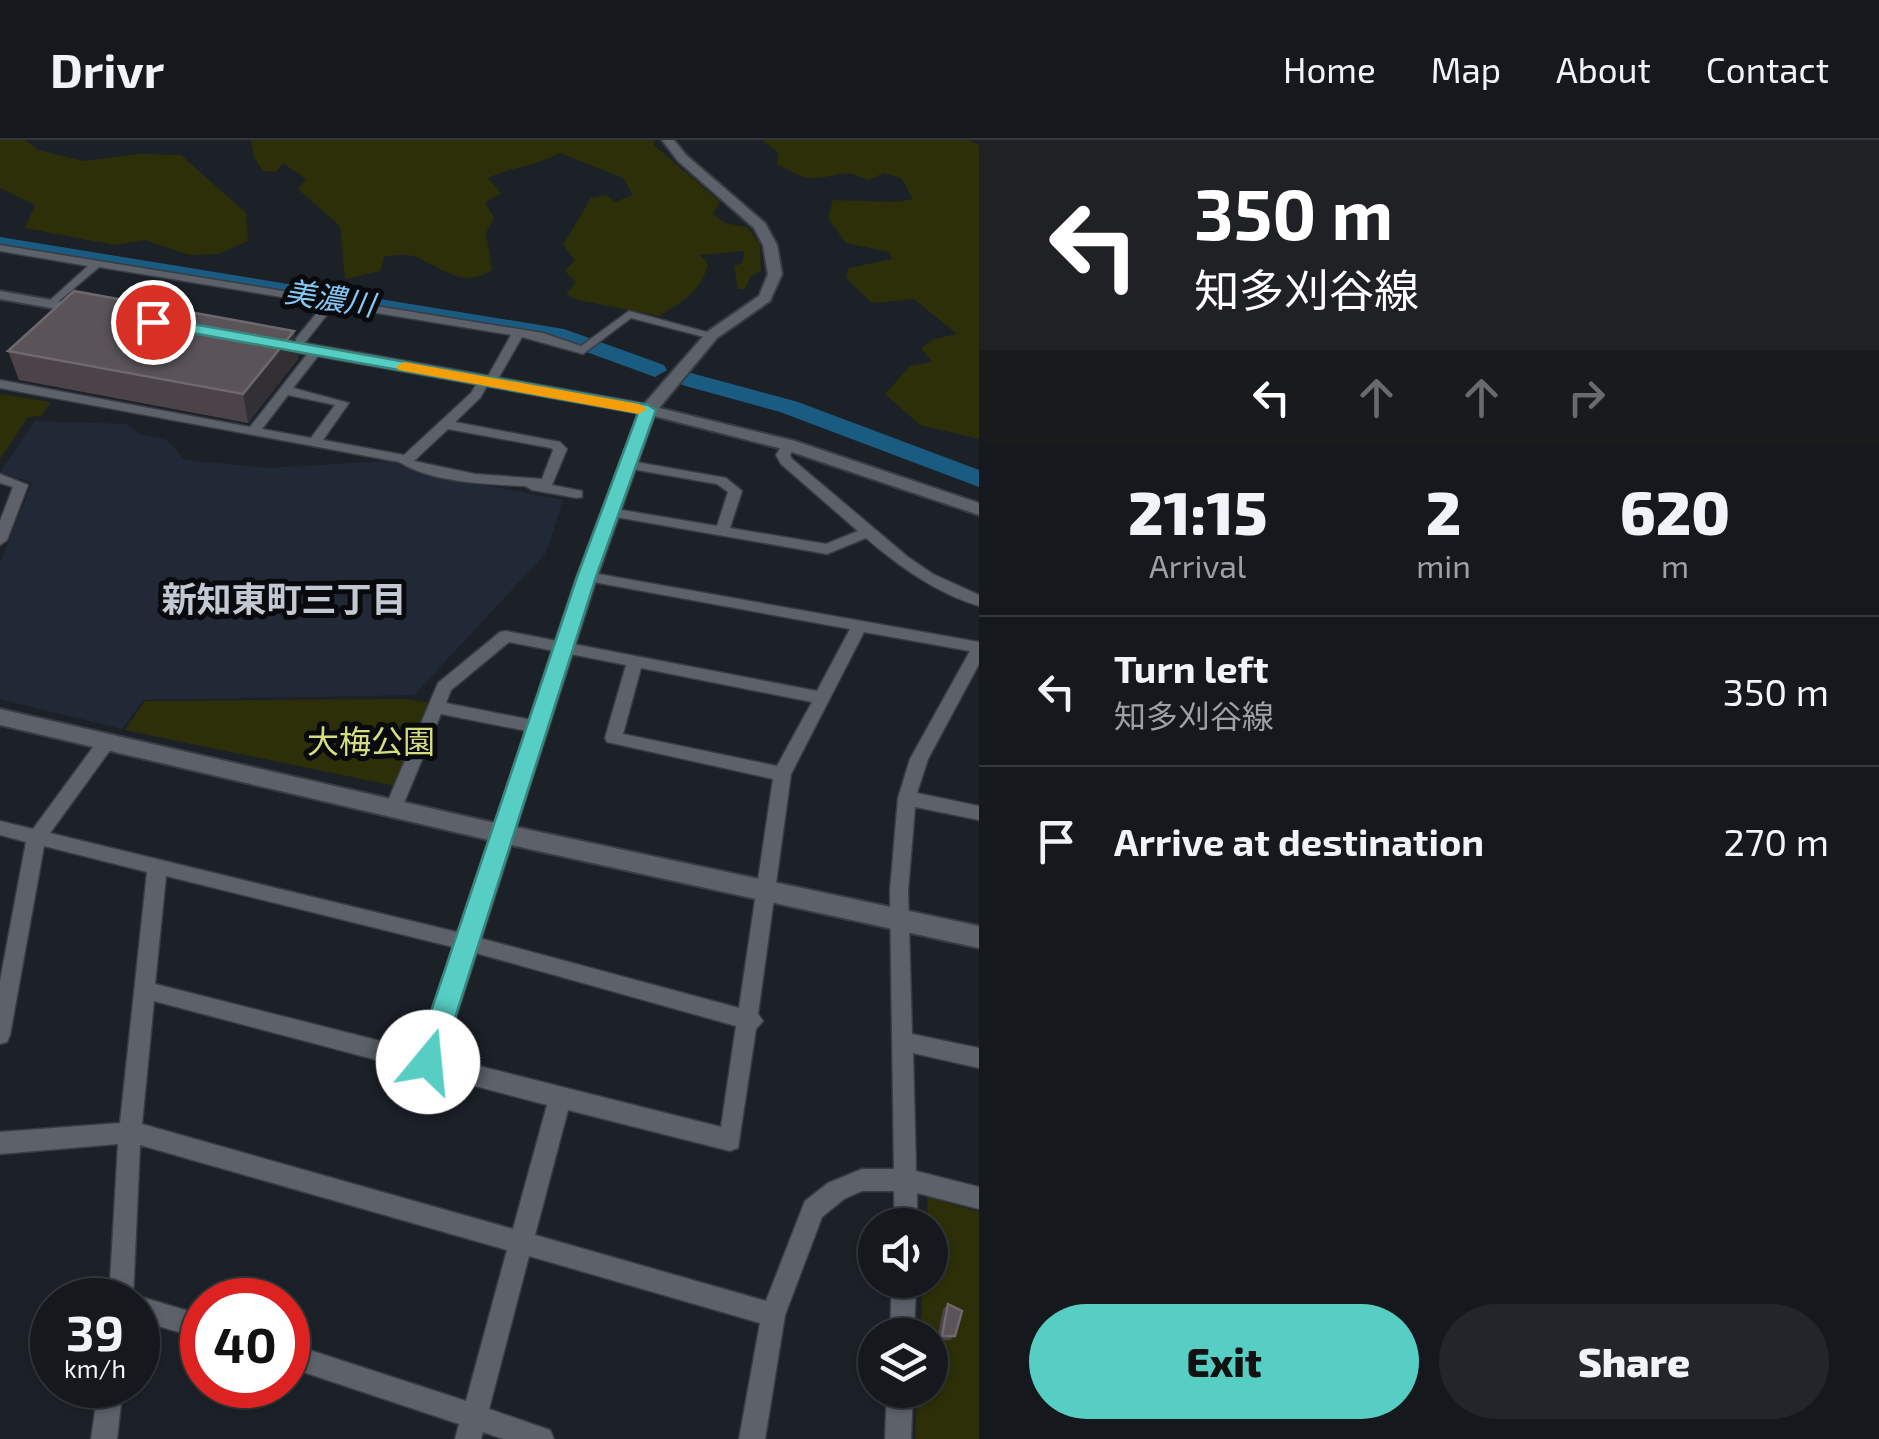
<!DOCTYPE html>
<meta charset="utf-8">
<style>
body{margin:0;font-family:"Exo 2","Noto Sans JP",sans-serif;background:#22262b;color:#f1f3f6;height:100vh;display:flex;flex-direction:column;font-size:38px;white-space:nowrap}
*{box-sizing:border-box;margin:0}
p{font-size:32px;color:#9da0a4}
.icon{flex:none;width:55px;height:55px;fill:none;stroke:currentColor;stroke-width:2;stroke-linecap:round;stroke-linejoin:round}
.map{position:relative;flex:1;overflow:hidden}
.panel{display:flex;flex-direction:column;background:#15191e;width:900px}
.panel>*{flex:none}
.hud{background:#202124;color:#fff;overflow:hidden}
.fabs{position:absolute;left:858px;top:1068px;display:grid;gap:20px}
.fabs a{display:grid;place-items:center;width:90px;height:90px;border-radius:50%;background:#15191e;box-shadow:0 2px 8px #0004,0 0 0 2px #34383c;font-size:50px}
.speed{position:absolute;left:30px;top:1138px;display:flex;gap:20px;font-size:50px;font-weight:700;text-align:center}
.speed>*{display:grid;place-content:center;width:130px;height:130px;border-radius:50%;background:#15191e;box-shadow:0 2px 8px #0004,0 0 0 2px #34383c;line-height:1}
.speed small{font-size:25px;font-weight:400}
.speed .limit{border:15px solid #d22;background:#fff;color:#111}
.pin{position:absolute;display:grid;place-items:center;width:85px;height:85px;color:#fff;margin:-42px;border:5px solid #fff;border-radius:50%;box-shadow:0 2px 10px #0007}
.me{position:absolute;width:110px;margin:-55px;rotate:17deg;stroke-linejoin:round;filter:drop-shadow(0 0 8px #0008)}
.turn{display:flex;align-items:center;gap:35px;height:210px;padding:0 50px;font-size:45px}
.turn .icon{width:130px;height:130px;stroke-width:2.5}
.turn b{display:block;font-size:70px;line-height:85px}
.lanes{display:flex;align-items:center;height:95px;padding:0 50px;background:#0003;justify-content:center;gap:50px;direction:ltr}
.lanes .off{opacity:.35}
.eta{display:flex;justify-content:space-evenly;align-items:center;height:170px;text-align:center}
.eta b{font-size:60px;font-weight:800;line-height:70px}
.button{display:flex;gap:20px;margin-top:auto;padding:20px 50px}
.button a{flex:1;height:115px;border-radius:60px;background:#56cec3;color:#111;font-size:40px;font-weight:800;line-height:115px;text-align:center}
.button a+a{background:#22262b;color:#f1f3f6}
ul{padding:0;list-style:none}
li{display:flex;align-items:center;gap:30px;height:150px;padding:0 50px;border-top:2px solid #34383c}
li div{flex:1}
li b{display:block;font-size:38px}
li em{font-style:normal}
header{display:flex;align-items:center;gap:60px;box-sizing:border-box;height:140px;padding:0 50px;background:#15191e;border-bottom:2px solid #34383c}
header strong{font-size:48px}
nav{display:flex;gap:55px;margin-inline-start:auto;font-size:35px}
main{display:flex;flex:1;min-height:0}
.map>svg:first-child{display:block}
.built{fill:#222936}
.green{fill:#2d2f09}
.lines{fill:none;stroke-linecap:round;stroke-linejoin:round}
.river{fill:#1a5c81;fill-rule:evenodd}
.minor-casing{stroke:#393c42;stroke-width:3}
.tertiary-casing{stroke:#393c42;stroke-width:4}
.minor{fill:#5c616a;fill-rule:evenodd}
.tertiary{fill:#5c616a;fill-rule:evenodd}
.wall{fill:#4c4348}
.shaded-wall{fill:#322f35}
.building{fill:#5a5459;stroke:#6e696e;stroke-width:2.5}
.route{fill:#56cec3;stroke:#38867f;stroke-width:2.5}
.slow{fill:#f59e0b}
.labels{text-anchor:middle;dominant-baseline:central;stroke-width:10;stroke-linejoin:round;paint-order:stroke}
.far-water-label{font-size:30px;font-style:italic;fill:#84c9f6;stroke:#080a0d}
.park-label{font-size:32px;fill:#d6dd7f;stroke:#080a0d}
.neighbourhood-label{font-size:35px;font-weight:bold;fill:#c3c9d3;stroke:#080a0d}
</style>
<header>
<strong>Drivr</strong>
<nav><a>Home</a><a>Map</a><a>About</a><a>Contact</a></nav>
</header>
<main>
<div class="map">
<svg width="979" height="1299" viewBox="0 0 979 1299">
<rect width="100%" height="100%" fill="#1c2128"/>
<path class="built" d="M35,281L126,284L140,294L167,300L185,320L268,328L389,321L421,333L563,360L546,413L414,555L143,560L122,589L0,559V423L32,343L0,332Z"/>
<g class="green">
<path d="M0,0H25L38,10L84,21L139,14L181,15L246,73L248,101L219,114L190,115L145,100L115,105L25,88L35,65L0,48Z"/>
<path d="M251,0H655L654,5L720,62L713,74L725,83L747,87L760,104L761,131L750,137L745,149H738L734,126L742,123L744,111L700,115L708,124C702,150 682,163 659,176L578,160L566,154L576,142L565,131L575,120L563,105L591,58L607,55L615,62L633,55L623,38L560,13C533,27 515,26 488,38L501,53L485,63L494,77L486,93L492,130C462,149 444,129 416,117C407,113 394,116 384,116L381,131L345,139L340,86L298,49L306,39L283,23L276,32L263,31L254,17Z"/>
<path d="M762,0H969L979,5V299L920,285L885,254L910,226L932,222L921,208L934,199L957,194L914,159L872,163L846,138L849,128L892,119L889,112L846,103L828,78L833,60L897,62L913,59L902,39L884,33L868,40C841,26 835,39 809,38C797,37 788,28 777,25L778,12Z"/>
<path d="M0,254L51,262L41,276L28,277L0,319Z"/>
<path d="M406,559L431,563L395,646L125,590L145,561Z"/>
<path d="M927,1057L979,1072V1299H915L917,1250H930V1195H920L923,1140H930Z"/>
</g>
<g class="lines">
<g class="river">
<path d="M0,97L564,189L664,225L667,230L655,237L559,202L0,109Z"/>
<path d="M691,233L798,262L979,330V347L780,272L682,245L679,240L682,235Z"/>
</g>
<g class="minor-casing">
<g id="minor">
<path d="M0,105L543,193L581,206L629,171L718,195L712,199L631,178L583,214L522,197L494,246H487L480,258L455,282L560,302L567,309L552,345L582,351V357L577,358L532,350L525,346C486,344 433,343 399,322L0,248V240L250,287L312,208L316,207L322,211L293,248L349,263L323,300L404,315L471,253L480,238H487L511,195L334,166L299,210L295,211L289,207L324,164L99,127L52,167L48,166V162L88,126L0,111ZM288,255L335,265L311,298L262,289ZM448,289L551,308L553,310L542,339L475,334L414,321Z"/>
<path d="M789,301L796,305L790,315L792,319L908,417L933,434L979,455V466C936,453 900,427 866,398L827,414L610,376L603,372L610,368L717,386L728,352L717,344L620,327V321L625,320L726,338L742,351L730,388L826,404L858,391L781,324L776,315L784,302Z"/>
<path d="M0,334L28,345L7,400L0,405V381L13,347L0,343Z"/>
<path d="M587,432L979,502V524L928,619L917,653L979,666V680L915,667L908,751L912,894L979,908V928L913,913L916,1031L979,1047V1069L917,1053V1085H895L894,1051H862L844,1059L822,1077L785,1175L765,1299H739L760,1183L529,1116L489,1269L550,1290L554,1299H503L483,1292L481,1299H455L459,1284L288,1227V1203L466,1261L507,1110L140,1005L133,1158L138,1156L202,1175V1199L138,1180V1160H109L118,1004L0,1014V992L120,983L147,732L44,706L10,895L7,902L0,904V841L26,702L0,695V681L33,689L99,599H111L113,604L111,609L50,693L465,794L739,868L773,639L607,602L605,598L626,525L509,502L451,550L446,563L537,581L545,587L543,591L537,593L441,574L399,675H387L384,670L438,543L500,492L506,491L817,551L850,489L582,440L580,437ZM864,492L970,511L910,619L898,658L890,751L894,1029H862L828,1043L805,1061L766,1161L535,1095L568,970L730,1011L738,1008L756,889L763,881L758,874L791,634ZM641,528L812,562L777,626L623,594ZM166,736L465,810L736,886L721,987L155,844ZM154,861L547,965L513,1089L142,984Z"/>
<path d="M892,1140H916L914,1195H890Z"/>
<path d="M99,1245H123L117,1299H91Z"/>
<path d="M887,1250H913L911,1299H885Z"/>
</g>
</g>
<g class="tertiary-casing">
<g id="tertiary">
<path d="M662,0H674L686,15L765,83L777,105L782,134L770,161L717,198L659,268L795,301L979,363V375L783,309L654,276L597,437L516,687L979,786V808L511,705L441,922L438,931L428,934L418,931L415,922L489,700L0,585V569L495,683L577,437L639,273L269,207L261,202L269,197L644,264L707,192L759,156L768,134L763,105L754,88L678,21Z"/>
<path d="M0,151L85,166L92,170L85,174L0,159Z"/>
</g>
</g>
<use href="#minor" class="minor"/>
<use href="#tertiary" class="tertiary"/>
</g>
<g class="wall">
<path d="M294,191L298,219L248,283L19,240L8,211Z"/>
<path d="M948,1164L955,1196L950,1200H937L943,1169Z"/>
</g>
<path class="shaded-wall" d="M294,191L298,219L248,283L243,254Z"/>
<g class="building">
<path d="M74,151L294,191L243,254L8,211Z"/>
<path d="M948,1164L962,1171L955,1196H942Z"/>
</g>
<path class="route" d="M153,177L648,265L656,270L596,437L441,922L437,931L428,935L418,931L414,922L577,437L638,273L148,185L146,182Z"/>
<path class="slow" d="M404,222L639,264L647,269L639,274L399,230L396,227Z"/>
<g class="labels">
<g class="far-water-label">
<text transform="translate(330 157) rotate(9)">美濃川</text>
</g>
<g class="park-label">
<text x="371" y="600">大梅公園</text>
</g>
<g class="neighbourhood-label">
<text x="284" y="458">新知東町三丁目</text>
</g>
</g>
</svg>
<div class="fabs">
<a><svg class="icon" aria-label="sound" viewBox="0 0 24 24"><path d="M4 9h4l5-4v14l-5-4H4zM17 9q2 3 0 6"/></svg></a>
<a><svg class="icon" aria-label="layers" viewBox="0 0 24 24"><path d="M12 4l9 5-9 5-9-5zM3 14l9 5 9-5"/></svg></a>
</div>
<div class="speed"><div>39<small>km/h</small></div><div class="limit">40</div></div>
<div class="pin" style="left:153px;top:182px;background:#d93025"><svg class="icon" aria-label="arrive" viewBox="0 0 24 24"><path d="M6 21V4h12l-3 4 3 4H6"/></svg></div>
<svg class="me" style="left:428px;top:922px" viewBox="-20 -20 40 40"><circle r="19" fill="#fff"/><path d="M0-13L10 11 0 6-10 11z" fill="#56cec3"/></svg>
</div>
<section class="panel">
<div class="hud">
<div class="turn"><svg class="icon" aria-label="left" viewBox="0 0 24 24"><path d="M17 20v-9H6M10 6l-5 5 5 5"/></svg><div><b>350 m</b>知多刈谷線</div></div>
<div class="lanes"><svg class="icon" aria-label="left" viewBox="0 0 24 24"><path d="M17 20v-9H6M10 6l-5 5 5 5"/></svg><svg class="icon off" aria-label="ahead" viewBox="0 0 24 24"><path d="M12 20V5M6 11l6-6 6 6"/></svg><svg class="icon off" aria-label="ahead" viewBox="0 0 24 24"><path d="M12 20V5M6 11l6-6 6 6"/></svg><svg class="icon off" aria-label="right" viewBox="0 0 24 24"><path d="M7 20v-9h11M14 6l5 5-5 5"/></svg></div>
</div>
<div class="eta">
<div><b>21:15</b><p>Arrival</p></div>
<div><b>2</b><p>min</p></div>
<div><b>620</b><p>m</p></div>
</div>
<ul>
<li><svg class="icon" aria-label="left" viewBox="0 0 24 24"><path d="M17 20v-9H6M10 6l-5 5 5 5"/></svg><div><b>Turn left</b><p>知多刈谷線</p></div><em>350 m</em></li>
<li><svg class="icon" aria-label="arrive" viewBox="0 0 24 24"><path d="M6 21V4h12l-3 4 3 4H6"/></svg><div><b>Arrive at destination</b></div><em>270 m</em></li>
</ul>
<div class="button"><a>Exit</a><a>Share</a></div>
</section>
</main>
